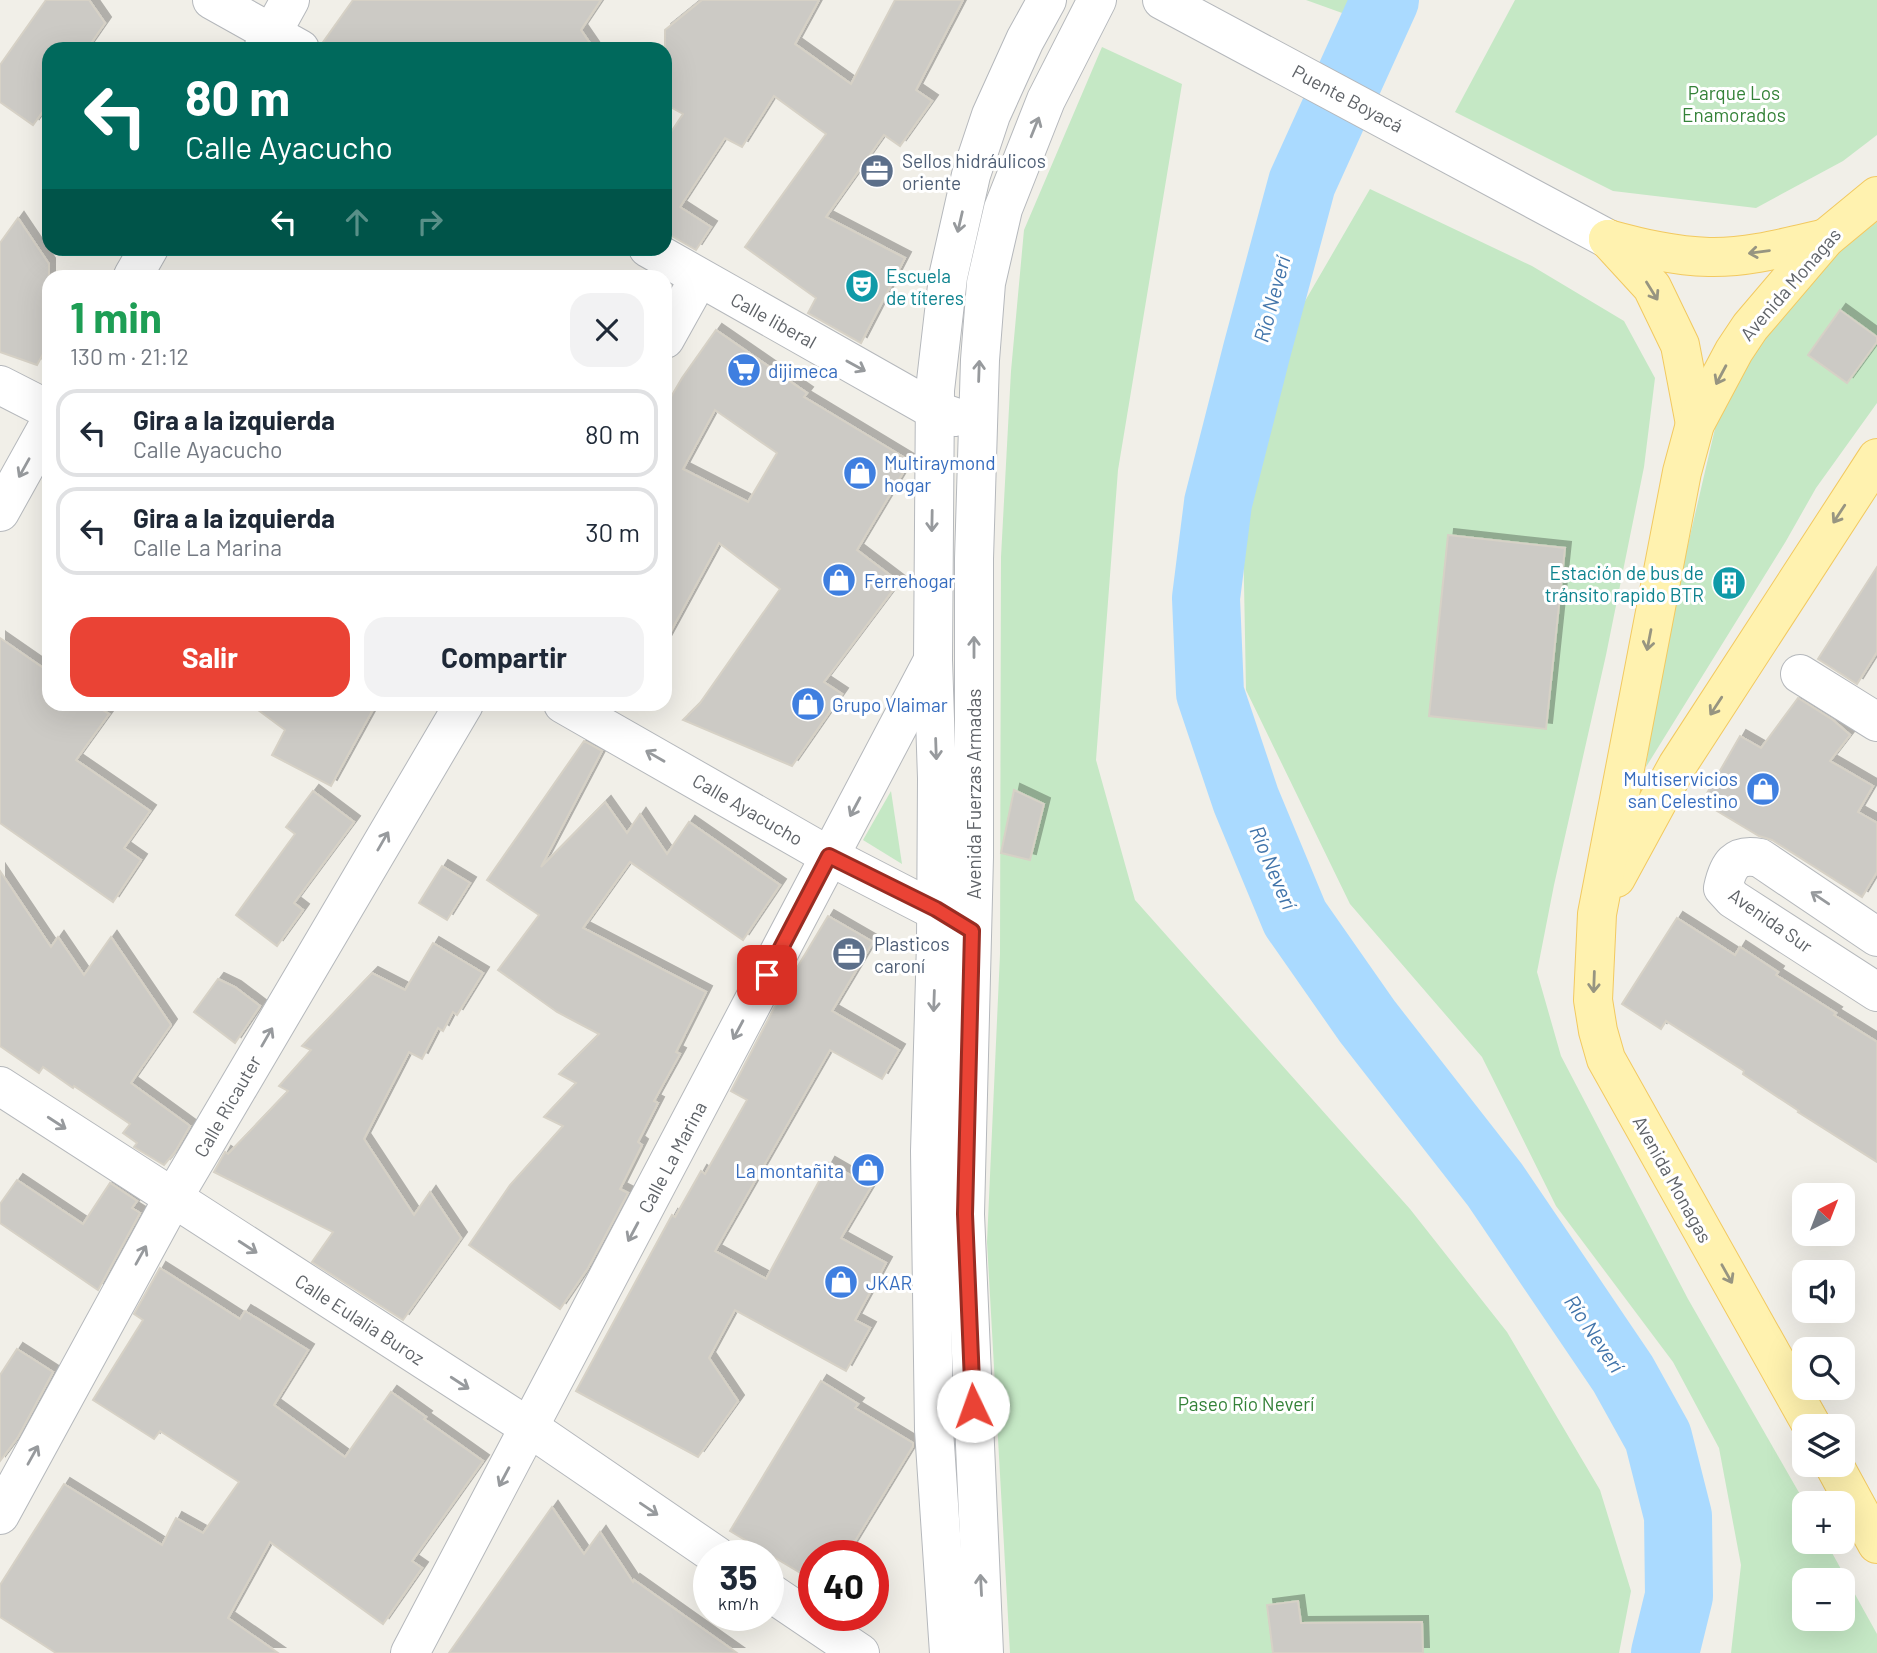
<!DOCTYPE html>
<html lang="es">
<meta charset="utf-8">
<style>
body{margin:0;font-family:Barlow,sans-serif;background:#f2f2f3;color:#1f2937;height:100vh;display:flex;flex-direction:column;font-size:26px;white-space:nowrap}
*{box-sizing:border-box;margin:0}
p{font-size:23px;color:#747a83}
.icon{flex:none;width:38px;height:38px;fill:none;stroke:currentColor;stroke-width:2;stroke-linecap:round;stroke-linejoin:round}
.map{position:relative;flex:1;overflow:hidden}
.panel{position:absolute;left:42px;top:270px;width:630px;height:441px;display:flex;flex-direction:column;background:#fff;border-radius:21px;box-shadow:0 7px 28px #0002}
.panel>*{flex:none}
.guide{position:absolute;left:42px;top:42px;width:630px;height:214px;border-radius:21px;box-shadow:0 7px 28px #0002;background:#00695c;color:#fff;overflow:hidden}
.needle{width:46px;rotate:42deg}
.controls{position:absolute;left:1792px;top:1183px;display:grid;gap:14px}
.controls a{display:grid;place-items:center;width:63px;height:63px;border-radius:14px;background:#fff;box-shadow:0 7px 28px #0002;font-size:35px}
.speed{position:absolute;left:693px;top:1540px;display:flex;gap:14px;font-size:35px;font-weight:700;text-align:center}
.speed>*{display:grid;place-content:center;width:91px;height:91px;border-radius:50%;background:#fff;box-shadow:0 7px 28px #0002;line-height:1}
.speed small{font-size:18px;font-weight:400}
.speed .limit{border:10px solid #d22;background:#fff;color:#111}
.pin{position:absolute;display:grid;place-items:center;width:60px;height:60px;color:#fff;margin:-30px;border-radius:14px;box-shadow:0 4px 10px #0006}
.me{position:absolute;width:77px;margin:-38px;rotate:357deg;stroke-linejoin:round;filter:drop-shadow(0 0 5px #0008)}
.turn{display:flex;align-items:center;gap:24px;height:147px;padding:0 28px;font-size:32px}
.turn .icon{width:91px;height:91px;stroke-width:2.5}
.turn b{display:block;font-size:49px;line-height:60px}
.lanes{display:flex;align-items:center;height:66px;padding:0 28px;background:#0003;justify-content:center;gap:35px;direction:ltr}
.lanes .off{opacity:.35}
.round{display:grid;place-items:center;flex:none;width:74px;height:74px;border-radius:21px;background:#f2f2f3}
.overview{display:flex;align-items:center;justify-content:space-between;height:119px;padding:0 28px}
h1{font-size:42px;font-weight:700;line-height:52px;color:#1e9e55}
.button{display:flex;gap:14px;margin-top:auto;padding:14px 28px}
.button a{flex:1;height:80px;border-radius:21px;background:#ea4335;color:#fff;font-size:28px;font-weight:700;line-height:80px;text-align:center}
.button a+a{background:#f2f2f3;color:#1f2937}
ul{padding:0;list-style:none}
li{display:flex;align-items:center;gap:21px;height:88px;margin:0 14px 10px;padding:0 14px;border:4px solid #e0e1e3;border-radius:21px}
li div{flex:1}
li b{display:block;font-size:26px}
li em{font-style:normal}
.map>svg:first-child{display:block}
.green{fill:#c5e8c5;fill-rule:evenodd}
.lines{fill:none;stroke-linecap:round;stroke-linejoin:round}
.river{stroke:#aadaff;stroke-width:68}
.building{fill:#cccac5;stroke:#d6d1c6;stroke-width:2;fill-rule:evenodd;filter:url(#shadow)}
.minor-casing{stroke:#b5b8bc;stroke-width:40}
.major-casing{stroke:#f2c960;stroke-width:40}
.minor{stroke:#fff;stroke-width:38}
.major{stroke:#fff2af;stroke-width:38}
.oneway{stroke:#979a9d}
.oneway2{stroke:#979581}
.route-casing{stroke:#982c22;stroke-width:18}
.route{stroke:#ea4335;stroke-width:12}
.labels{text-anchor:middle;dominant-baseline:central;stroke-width:6;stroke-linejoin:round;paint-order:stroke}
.park-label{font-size:19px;fill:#348238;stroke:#fff}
.street-label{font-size:19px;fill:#5f6368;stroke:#fff}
.service-label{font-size:19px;fill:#4e5e75;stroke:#fff;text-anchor:start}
.culture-label{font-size:19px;fill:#0d838f;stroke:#fff;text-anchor:start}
.shop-label{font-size:19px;fill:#366cbe;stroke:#fff;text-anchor:start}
.water-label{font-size:21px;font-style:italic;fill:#4174aa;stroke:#fff}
</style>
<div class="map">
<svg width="1877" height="1653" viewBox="0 0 1877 1653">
<defs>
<filter id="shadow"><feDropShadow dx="6" dy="-6" stdDeviation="0" flood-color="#0004"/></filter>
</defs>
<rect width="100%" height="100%" fill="#f1efe8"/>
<g class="green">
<path d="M1306,0H1381L1370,23Z"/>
<path d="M1515,0H1877V135L1843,161L1756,208L1613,191L1455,112Z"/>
<path d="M1102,47L1182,84L1118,470L1096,760L1135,900L1410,1209L1507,1332L1600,1490L1631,1591L1619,1653H1010L987,1242L1000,954L1001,557L1011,371L1024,230Z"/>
<path d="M1370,189L1532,266L1624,321L1655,378L1644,467L1606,655L1554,885L1537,972L1561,1056L1688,1299L1805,1503L1804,1542H1826L1877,1634V1653H1731L1741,1565L1719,1448L1673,1362L1556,1206L1482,1057L1350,904L1246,690L1243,530L1301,308ZM1804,1580H1843V1619H1804Z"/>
<path d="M1877,222V403L1816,488L1786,541L1646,767L1659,669L1717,420L1761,343L1832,258Z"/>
<path d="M891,791L902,864L863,840Z"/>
</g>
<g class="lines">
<path class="river" d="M1385,0L1302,183L1257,350L1218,503L1206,598L1210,693L1246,800L1295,918L1367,1021L1495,1185L1623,1374L1658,1437L1678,1516L1679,1596L1665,1653"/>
</g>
<g class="building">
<path d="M46,0H89L105,23L87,49H49V103L33,125L0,102V65Z"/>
<path d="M353,0H601L581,30L594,49H322L321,45Z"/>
<path d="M702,0H819L795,44L851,84L895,0H963L916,90L932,101L900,146L884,135L826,217L905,258L861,343L808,313L816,298L745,247L826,134L774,96L742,147L725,138L680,207L711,227L696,250L665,232V141L683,114L665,104V30Z"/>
<path d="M18,218L49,264V343L37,365L0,352V243Z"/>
<path d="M1840,310L1877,337V342L1847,383L1808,355Z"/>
<path d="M716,330L807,393L804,397L910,461L857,550L899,582L824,682L842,694L792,766L683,720L700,703L780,589L719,543L665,642V407L682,378ZM715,410L777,453L748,502L683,469Z"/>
<path d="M1448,535L1565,548L1546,729L1429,716Z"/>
<path d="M1877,567V652L1857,684L1818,659Z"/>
<path d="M0,638L49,672V704H93L109,714L76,760L150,811L124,848L141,860L113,902L0,823Z"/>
<path d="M1798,698L1833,720L1850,735L1830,761L1873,786L1858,812L1877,823V872L1862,897L1772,840L1759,836L1702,802L1740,736L1761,748Z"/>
<path d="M250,704H376L331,786L272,755L285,730Z"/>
<path d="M584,741L602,751L541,867L605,802L627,833L640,814L667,854L689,822L780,885L743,940L630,862L583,928L706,992L676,1052L680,1054L654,1101L658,1103L638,1142L642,1145L620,1189L628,1193L588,1268L560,1309L469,1245L510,1185L563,1126L544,1117L576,1083L559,1074L599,1034L557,1012L498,970L539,915L487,880Z"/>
<path d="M1014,790L1044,804L1030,860L1001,853Z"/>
<path d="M313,791L354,822L294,903L303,910L277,946L236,915L295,834L286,827Z"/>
<path d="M442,866L470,883L447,920L419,903Z"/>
<path d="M0,871L51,947L58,937L84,975L111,937L171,1025L131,1083L190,1126L175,1152L164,1165L134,1147L137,1143L123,1133L130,1124L74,1086L73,1088L43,1067L39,1073L0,1046Z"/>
<path d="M828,916L873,942L832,1011L899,1050L882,1079L830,1050L715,1251L766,1279L829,1163L871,1187L841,1238L886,1263L855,1320L870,1328L846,1371L735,1310L709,1358L738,1401L698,1457L576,1391L672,1215L675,1217L701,1171L705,1174L747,1100L731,1091L783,991Z"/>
<path d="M1677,918L1735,955L1740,947L1778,972L1776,975L1836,1013L1834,1015L1877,1042V1162L1798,1112L1799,1111L1743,1074L1744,1071L1666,1021L1661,1029L1622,1004Z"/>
<path d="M433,943L483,973L457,1015L453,1012L443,1031L438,1028L422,1059L409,1052L364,1139L414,1215L430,1192L461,1238L403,1320L312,1262L333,1232L214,1172L225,1152L228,1154L288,1091L279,1086L311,1050L302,1046L372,973L405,990Z"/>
<path d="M218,979L235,987L260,1006L235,1043L194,1012Z"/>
<path d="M17,1180L83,1224L110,1183L137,1201L132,1208L140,1213L98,1290L0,1223V1204Z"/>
<path d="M160,1268L240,1319L245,1311L308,1350L274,1405L345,1457L391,1392L426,1417L424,1419L483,1461L412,1561L422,1568L383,1624L270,1542L228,1618L278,1653H56L0,1617V1585L64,1484L162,1545L176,1518L203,1533L239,1482L160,1431L154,1439L93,1400L143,1320L134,1314Z"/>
<path d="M17,1349L53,1372L18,1437L0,1461V1375Z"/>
<path d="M821,1381L858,1404L855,1408L913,1443V1446L846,1556H814V1581L730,1531Z"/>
<path d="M552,1507L584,1554L600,1532L633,1582L634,1580L737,1653H449Z"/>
<path d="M1298,1601L1301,1623L1422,1622L1423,1653H1273L1267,1605Z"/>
</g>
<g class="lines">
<g class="minor-casing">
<g id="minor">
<path d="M212,0L300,49"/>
<path d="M1162,0L1608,239"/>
<path d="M263,49L290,0"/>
<path d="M648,248L934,410L955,417"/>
<path d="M133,276L149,248"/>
<path d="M665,339L699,278"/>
<path d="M0,385L49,410"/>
<path d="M0,512L49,424"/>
<path d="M1800,674L1877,722"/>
<path d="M563,704L829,856L955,921"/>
<path d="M1877,937L1760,858C1735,853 1728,865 1723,888L1733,899L1877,992"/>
<path d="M0,1086L530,1428L717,1556"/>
<path d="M0,1515L173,1198L464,704"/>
<path d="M768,1591L860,1653"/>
<path d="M410,1653L932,662"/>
<path d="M949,1653L934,1430L930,1151L936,943L937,778L933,660L935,390L948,277L971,175L991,115L1025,40L1047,0"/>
<path d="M984,1653L965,1214L974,857V559L980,360L986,283L1003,209L1046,100L1097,0"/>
</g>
</g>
<g class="major-casing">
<g id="major">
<path d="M1608,239C1641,248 1674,256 1709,257C1748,258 1787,247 1826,238"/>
<path d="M1608,239L1652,287L1680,345L1695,424"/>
<path d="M1616,878L1677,766L1877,458"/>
<path d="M1812,1426L1606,1059L1598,1031L1593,1000L1597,914L1682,472L1695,424L1734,351L1750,327L1826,238L1877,196"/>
<path d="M1834,1465L1877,1544"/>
</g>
</g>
<use href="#minor" class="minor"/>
<use href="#major" class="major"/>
</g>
<defs><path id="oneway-shaft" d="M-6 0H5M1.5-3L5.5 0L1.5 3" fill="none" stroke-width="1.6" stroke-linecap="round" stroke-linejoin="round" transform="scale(1.75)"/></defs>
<g class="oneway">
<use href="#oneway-shaft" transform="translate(1035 127) rotate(-68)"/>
<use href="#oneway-shaft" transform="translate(960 222) rotate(103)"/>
<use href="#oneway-shaft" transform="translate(856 366) rotate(29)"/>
<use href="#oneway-shaft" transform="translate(979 371) rotate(-88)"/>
<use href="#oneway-shaft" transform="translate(24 468) rotate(119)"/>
<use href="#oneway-shaft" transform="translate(932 521) rotate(91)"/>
<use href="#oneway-shaft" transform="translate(974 647) rotate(-90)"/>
<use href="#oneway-shaft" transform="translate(936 749) rotate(88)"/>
<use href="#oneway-shaft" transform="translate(655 756) rotate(-150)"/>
<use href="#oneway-shaft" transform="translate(855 807) rotate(118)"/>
<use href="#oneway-shaft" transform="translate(383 841) rotate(-60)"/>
<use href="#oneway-shaft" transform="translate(1820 898) rotate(-146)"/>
<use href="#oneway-shaft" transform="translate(934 1001) rotate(92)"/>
<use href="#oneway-shaft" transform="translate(738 1030) rotate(118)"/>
<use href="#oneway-shaft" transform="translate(267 1037) rotate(-60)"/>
<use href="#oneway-shaft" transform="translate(57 1123) rotate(33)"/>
<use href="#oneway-shaft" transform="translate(633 1232) rotate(118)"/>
<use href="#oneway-shaft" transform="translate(248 1247) rotate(33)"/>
<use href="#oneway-shaft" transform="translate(141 1255) rotate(-61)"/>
<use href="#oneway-shaft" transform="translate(460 1383) rotate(33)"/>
<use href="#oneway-shaft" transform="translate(33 1455) rotate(-61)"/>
<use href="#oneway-shaft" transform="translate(504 1477) rotate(118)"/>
<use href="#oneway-shaft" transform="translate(649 1509) rotate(34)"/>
<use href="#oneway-shaft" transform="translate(981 1585) rotate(-93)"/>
</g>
<g class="oneway2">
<use href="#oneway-shaft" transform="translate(1759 252) rotate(172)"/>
<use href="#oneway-shaft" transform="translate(1652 291) rotate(58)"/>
<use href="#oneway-shaft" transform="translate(1721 375) rotate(118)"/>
<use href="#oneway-shaft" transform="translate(1839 514) rotate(123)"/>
<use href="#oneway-shaft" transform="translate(1649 640) rotate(101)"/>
<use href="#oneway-shaft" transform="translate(1716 706) rotate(123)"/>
<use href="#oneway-shaft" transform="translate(1594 982) rotate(92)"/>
<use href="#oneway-shaft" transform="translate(1727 1274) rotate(61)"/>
</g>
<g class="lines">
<g class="route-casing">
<path id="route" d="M767,975L829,856L936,909L972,931L965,1214L973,1406"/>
</g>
<use href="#route" class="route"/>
</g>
<defs>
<g id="office-disc" transform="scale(1.75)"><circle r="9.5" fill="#5c6f8a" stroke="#fff"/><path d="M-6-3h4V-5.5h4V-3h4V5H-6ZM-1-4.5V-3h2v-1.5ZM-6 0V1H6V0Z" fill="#fff"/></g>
<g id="theatre-disc" transform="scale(1.75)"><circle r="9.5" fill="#0f9aa8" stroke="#fff"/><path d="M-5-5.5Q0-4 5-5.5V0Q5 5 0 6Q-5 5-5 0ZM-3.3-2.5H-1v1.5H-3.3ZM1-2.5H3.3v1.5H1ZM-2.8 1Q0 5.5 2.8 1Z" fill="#fff"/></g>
<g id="supermarket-disc" transform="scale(1.75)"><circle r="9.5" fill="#3f7fe0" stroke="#fff"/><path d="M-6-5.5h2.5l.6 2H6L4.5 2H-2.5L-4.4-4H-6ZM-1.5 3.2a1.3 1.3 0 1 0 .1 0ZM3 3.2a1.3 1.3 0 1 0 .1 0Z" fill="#fff"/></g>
<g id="shop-disc" transform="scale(1.75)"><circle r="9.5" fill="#3f7fe0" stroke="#fff"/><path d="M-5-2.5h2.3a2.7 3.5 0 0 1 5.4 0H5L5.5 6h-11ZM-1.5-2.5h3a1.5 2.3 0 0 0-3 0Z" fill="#fff"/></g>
<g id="building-disc" transform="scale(1.75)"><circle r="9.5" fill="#0f9aa8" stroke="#fff"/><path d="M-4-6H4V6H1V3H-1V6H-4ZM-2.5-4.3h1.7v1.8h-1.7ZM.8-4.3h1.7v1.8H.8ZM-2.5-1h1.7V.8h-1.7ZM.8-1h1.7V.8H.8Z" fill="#fff"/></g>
</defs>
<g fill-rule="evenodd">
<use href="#office-disc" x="877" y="171"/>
<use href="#theatre-disc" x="862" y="286"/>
<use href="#supermarket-disc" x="744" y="370"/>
<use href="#shop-disc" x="860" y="473"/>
<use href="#shop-disc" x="839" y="580"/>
<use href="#building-disc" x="1729" y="583"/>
<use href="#shop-disc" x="808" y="704"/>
<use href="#shop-disc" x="1763" y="789"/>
<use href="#office-disc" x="849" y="954"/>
<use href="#shop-disc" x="868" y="1170"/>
<use href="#shop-disc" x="841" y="1282"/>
</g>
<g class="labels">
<g class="park-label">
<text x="1734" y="92">Parque Los<tspan x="1734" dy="22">Enamorados</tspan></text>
<text x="1246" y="1403">Paseo Río Neverí</text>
</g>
<g class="street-label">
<text transform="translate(1348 98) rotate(28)">Puente Boyacá</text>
<text transform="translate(1790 284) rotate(-49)">Avenida Monagas</text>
<text transform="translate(774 320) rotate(29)">Calle liberal</text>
<text transform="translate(973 794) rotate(-90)">Avenida Fuerzas Armadas</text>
<text transform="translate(748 809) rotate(30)">Calle Ayacucho</text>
<text transform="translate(1771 920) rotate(35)">Avenida Sur</text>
<text transform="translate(227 1106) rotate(-60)">Calle Ricauter</text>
<text transform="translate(672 1157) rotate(-62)">Calle La Marina</text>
<text transform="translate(1673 1179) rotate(61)">Avenida Monagas</text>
<text transform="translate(360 1319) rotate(33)">Calle Eulalia Buroz</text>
</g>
<g class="service-label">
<text x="902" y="160">Sellos hidráulicos<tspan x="902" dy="22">oriente</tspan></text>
<text x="874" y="943">Plasticos<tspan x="874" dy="22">caroní</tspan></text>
</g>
<g class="culture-label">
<text x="886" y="275">Escuela<tspan x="886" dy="22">de títeres</tspan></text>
<text x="1704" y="572" text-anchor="end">Estación de bus de<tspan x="1704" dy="22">tránsito rapido BTR</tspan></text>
</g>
<g class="shop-label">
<text x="768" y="370">dijimeca</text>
<text x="884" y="462">Multiraymond<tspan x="884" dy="22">hogar</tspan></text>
<text x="864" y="580">Ferrehogar</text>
<text x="832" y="704">Grupo Vlaimar</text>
<text x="1738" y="778" text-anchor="end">Multiservicios<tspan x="1738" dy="22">san Celestino</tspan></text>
<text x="844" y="1170" text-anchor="end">La montañita</text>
<text x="866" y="1282">JKAR</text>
</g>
<g class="water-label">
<text transform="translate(1271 299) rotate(-75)">Río Neverí</text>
<text transform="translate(1274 867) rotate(67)">Río Neverí</text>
<text transform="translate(1595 1333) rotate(56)">Río Neverí</text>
</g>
</g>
</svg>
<div class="controls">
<a><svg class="needle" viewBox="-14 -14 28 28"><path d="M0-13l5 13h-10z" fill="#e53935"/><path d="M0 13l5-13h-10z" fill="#747a83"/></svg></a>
<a><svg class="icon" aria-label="sound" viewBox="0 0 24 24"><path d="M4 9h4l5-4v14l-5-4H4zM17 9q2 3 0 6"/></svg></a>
<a><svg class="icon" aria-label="search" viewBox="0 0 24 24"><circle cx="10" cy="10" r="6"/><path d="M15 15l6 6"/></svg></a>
<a><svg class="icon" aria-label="layers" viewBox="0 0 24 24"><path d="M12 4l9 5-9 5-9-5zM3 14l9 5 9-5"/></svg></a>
<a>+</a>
<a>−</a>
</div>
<div class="speed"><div>35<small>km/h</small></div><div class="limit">40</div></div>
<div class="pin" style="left:767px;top:975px;background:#d93025"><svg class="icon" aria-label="arrive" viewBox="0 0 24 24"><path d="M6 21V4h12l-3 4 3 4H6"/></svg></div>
<svg class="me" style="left:973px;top:1406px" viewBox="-20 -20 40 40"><circle r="19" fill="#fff"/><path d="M0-13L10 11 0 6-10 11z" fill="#ea4335"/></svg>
<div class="guide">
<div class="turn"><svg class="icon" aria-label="left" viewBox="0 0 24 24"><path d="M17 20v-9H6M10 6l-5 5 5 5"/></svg><div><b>80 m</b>Calle Ayacucho</div></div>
<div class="lanes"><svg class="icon" aria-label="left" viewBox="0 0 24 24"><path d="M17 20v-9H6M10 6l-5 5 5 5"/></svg><svg class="icon off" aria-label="ahead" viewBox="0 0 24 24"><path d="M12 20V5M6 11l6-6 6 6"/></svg><svg class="icon off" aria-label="right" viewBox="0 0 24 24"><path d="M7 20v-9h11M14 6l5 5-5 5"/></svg></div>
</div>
<section class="panel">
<div class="overview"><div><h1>1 min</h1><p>130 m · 21:12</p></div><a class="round"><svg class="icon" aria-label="close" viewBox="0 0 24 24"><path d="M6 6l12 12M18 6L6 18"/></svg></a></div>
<ul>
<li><svg class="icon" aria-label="left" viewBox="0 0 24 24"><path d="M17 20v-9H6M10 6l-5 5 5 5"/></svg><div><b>Gira a la izquierda</b><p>Calle Ayacucho</p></div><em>80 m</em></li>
<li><svg class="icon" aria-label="left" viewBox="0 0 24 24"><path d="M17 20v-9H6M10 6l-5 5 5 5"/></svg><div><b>Gira a la izquierda</b><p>Calle La Marina</p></div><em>30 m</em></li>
</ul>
<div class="button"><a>Salir</a><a>Compartir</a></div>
</section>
</div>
